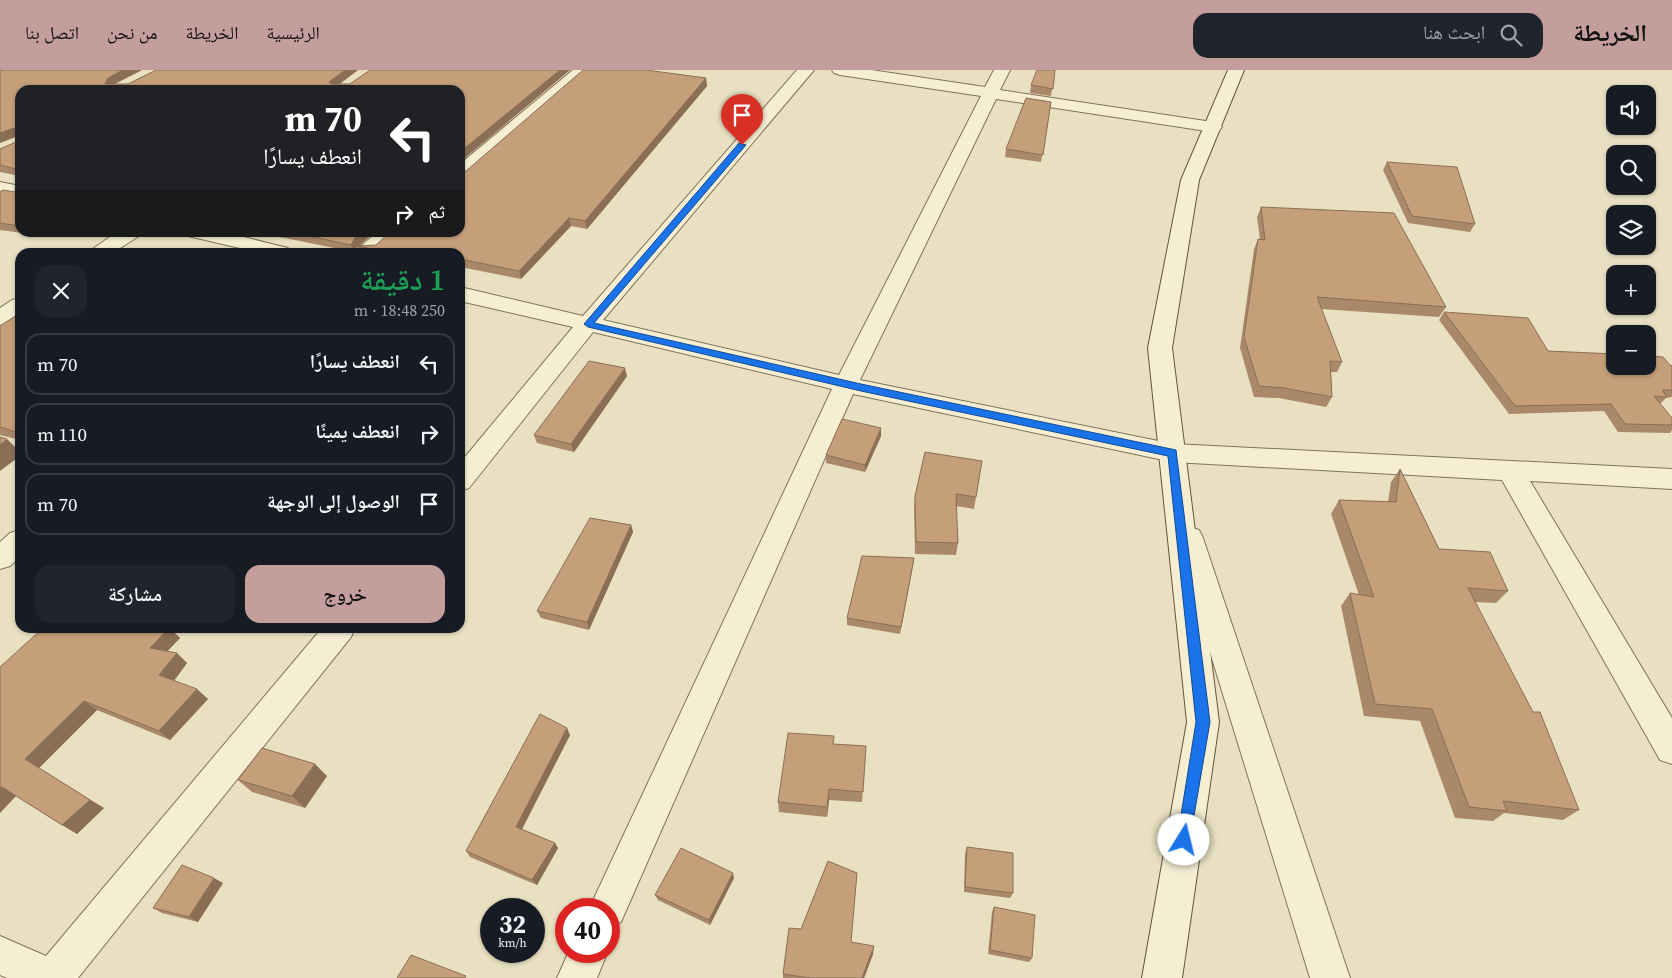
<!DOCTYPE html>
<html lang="ar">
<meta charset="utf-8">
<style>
body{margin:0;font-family:"Source Serif 4","Noto Naskh Arabic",serif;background:#20242c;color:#f1f3f6;direction:rtl;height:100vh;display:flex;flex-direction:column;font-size:19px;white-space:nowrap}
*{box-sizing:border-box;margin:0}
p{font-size:16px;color:#9ea1a6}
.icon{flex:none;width:28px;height:28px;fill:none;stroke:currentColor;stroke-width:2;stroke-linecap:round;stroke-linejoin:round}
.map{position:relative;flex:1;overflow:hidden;direction:ltr}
.sheet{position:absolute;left:15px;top:178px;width:450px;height:385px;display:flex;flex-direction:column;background:#171b24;border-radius:15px;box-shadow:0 1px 4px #0004;direction:rtl}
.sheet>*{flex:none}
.guide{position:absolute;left:15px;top:15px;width:450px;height:152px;border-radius:15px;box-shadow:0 1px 4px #0004;direction:rtl;background:#202124;color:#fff;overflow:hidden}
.tools{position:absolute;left:1606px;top:15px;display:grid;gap:10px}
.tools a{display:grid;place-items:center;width:50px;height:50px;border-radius:10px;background:#171b24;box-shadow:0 1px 4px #0004;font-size:25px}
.speed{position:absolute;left:480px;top:828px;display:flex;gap:10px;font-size:25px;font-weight:700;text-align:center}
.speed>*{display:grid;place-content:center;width:65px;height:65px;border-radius:50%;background:#171b24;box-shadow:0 1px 4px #0004;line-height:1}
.speed small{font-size:12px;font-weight:400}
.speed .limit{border:8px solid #d22;background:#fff;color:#111}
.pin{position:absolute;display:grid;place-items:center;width:42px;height:42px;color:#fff;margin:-51px -21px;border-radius:50% 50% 50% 0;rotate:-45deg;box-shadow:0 0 5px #0007}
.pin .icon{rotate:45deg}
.me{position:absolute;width:55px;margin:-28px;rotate:9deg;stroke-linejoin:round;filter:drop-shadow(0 0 4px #0008)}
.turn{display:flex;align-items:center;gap:18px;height:105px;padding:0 20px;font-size:22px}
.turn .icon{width:65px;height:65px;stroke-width:2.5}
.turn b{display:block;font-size:35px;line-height:42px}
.then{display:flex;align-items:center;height:48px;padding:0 20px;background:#0003;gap:10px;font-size:19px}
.round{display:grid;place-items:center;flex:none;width:52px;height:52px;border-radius:15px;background:#20242c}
.headline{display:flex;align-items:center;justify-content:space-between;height:85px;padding:0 20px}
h1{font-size:30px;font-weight:600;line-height:38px;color:#1e9e55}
.cta{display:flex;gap:10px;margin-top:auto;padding:10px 20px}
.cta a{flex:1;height:58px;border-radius:15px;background:#c39e9c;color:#111;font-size:20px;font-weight:600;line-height:58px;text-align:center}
.cta a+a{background:#20242c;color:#f1f3f6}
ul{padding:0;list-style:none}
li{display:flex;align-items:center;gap:15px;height:62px;margin:0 10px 8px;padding:0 10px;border:2px solid #363941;border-radius:15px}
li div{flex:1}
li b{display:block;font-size:19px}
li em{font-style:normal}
header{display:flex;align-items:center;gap:30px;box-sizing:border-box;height:70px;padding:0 25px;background:#c39e9c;color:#111}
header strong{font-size:24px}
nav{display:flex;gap:28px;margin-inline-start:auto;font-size:18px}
.search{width:350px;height:45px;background:#20242c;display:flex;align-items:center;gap:12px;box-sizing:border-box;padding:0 18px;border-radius:15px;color:#9ea1a6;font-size:19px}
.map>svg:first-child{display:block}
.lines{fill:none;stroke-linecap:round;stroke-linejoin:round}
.street-casing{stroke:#81725a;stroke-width:2}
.secondary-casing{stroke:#63533e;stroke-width:2}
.street{fill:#f5eed3;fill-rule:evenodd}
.secondary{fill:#f5eed3;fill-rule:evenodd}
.wall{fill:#a98969}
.shaded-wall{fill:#8a6f55}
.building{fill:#c59f7a;stroke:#8a6f55}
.route{fill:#1a73e8;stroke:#114b97}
</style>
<header>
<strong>الخريطة</strong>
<div class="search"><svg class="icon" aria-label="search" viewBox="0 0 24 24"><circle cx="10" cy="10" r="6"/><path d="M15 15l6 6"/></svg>ابحث هنا</div>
<nav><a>الرئيسية</a><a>الخريطة</a><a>من نحن</a><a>اتصل بنا</a></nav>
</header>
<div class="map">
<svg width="1672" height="908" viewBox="0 0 1672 908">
<rect width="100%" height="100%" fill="#e9e0c1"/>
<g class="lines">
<g class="street-casing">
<g id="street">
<path d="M573,0H591L467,107L460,109V94Z"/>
<path d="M797,0H814L603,250L839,305L981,26L840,5L834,3L832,0H871L985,17L994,0H1010L1000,20L1219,53L1222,57L1219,61L1213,62L996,29L860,310L1173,374L1672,399V419L1530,411L1672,648V694L1660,690L1502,410L1173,392L853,324L621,852L609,857V839H589L832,319L593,262L469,418L460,421V393L573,257L460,231V217L583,246Z"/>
<path d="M0,112L20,116V128L0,124Z"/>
<path d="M117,162H142L139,166L114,182H91L94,178Z"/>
<path d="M185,162H223L288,178L291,182H257L188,166Z"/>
<path d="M377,162H400L378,182H356L359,178Z"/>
<path d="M20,228V245L8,253L0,255V238L12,230Z"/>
<path d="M1189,457L1199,460L1203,468L1350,908H1310L1175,468L1179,460Z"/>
<path d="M20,460V487L10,496L0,499V472L10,463Z"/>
<path d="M322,558H355L351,567L78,908H7L0,905V866L46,886Z"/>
<path d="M569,881H608L597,908H557Z"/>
</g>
</g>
<g class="secondary-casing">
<path id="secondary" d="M1228,0H1244L1199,110L1172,278L1219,652L1182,908H1142L1187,652L1148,278L1181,110Z"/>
</g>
<use href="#street" class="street"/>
<use href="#secondary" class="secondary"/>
</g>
<g class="wall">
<path d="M0,0H142L115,14H128L156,0H358L339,14H350L370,0H570L460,92L20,20V106L0,102V79L16,72V67L0,73Z"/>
<path d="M1055,0L1051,26L1030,23L1031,15Z"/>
<path d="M706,8L707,16L587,159L571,156L521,209L460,197V182H360L357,177L354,182L255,162H374L359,176L376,175L466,101Z"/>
<path d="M1051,32L1041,92L1005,87L1006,79Z"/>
<path d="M1387,92L1475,154L1470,162L1408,153L1383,100Z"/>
<path d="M20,111V162H43L38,165L0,160V122H15Z"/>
<path d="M1261,137L1446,237L1439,247L1321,239L1342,292L1337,302H1331L1332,327L1326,337L1279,328L1254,327L1240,278L1254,179L1258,169H1260L1257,147Z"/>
<path d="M1444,242L1548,281L1670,295L1672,296V327L1666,328L1660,334L1672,348V360L1670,363L1618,362L1604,341L1509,344L1439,250Z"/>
<path d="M20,243V370L0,365V256Z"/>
<path d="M627,306L574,382L537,373L534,365Z"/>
<path d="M881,366L865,402L826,393V385Z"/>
<path d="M982,391L974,439L956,436L958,473L956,485L915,484L914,437L915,426Z"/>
<path d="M1400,399L1439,479L1508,521L1496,533L1475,532L1579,740L1563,750L1504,743L1493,751L1455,748L1420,651L1364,646L1341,536L1350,523L1359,525L1331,444L1339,430L1388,432L1391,412Z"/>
<path d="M631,455L633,462L589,560L541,548L537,541Z"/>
<path d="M914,488L900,564L847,555V548Z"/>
<path d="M43,558H169L180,568L167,581L187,593L174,610L208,629L170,670L97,640L39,698L104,738L77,764L16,726Z"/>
<path d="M570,665L522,759L555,773L558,778L537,815L470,787L466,781Z"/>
<path d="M834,674L866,676L862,732L829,730L827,747L779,742L778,732Z"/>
<path d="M327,706L305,738L252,722L238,710Z"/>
<path d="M967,777L1013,823L1010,828L964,822L965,783Z"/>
<path d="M734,808L710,855L658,830L655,825Z"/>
<path d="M223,813L198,852L162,843L153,838Z"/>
<path d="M994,837L1032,888L1029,892L988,884L992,842Z"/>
<path d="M852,872L873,884L864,908H783V904Z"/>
</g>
<g class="shaded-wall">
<path d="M123,0H142L112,15L105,14L108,8Z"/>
<path d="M345,0H358L332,20L329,12Z"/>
<path d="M560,0H570L460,92V82Z"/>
<path d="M706,8L707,16L587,159L585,151Z"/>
<path d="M14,58L19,65L0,73V63Z"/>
<path d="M569,148L571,156L521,209L519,201Z"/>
<path d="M36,162H43L38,165Z"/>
<path d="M361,162H374L358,177L357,176V177L354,182L351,175L354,169Z"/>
<path d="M625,298L627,306L574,382L571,374Z"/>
<path d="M881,358V366L865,402V395Z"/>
<path d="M20,359V365L16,362Z"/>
<path d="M7,369L20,382V386L0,401V375Z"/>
<path d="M631,455L633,462L589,560L587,552Z"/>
<path d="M914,488L913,496L900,564L901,557Z"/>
<path d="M169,558L180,568L161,588L150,578Z"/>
<path d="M177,583L187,593L171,615L159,605Z"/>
<path d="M197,619L208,629L170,670L159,661Z"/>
<path d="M84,631L97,640L39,698L25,689Z"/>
<path d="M567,658L570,665L520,763L516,757Z"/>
<path d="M315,694L327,706L305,738L292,726Z"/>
<path d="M2,717L17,725L0,743V718Z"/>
<path d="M829,719V730L827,747V737Z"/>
<path d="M90,730L104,738L77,764L62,755Z"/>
<path d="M555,773L558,778L537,815L532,810Z"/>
<path d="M733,803L734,808L710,855L709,850Z"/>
<path d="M214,808L223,813L198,852L189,847Z"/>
<path d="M874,876L873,884L864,908H862Z"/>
</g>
<g class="building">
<path d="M0,0H123L108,8L105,14H128L156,0H345L329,12L331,14H350L370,0H560L460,82V20H20V100L0,95V79L16,72V59L14,58L0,63Z"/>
<path d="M583,0H646L706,8L585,151L569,148L519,201L460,189V182H390L357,176L376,175L390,162H460V102L466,101Z"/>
<path d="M1037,0H1055L1053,19L1031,15Z"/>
<path d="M1026,28L1051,32L1043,85L1006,79Z"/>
<path d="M1387,92L1457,97L1475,154L1412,146Z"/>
<path d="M20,111V156L0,153V122L3,120L15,122L16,113Z"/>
<path d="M1261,137L1394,143L1446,237L1317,227L1342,292L1330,291L1332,327L1284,318L1259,316L1244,267L1258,169L1265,170Z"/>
<path d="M290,162H361L354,169L351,175Z"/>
<path d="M1444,242L1528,248L1548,281L1615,284V296H1648V286L1663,287L1670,295L1672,296V320H1662L1667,327L1654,326L1672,348V355L1625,354L1611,334L1515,336Z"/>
<path d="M20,243V359L16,362L0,357V256Z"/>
<path d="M589,291L625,298L571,374L534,365Z"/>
<path d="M842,349L881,358L865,395L826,385Z"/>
<path d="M0,367L7,369L0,375Z"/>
<path d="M925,382L982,391L976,427L956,424L958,473L916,472L915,426Z"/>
<path d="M1400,399L1439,479L1490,482L1508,521L1468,518L1533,642H1540L1579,740L1503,731L1507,741L1469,737L1432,639L1375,634L1350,523L1374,527L1339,430L1396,432Z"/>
<path d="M590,448L631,455L587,552L537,541Z"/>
<path d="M862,486L914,488L901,557L847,548Z"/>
<path d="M43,558H169L150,578L177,583L159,605L197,619L159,661L84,631L25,689L90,730L62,755L2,717L0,718V597Z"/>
<path d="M540,644L567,658L516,757L555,773L532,810L466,781Z"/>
<path d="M788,663L834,666L833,674L866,676L863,722L829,719L827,737L778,732Z"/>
<path d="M262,678L315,694L292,726L238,710Z"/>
<path d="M967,777L1013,783V823L965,817Z"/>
<path d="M681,778L733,803L709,850L655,825Z"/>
<path d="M828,791L857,803L851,872L874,876L862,908H810L783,904L789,858L801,859Z"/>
<path d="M182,795L214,808L189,847L153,838Z"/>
<path d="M994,837L1035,845L1032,888L990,880Z"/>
<path d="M411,885L466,906L465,908H397Z"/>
</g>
<path class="route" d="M739,73L746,75L594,253L861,314L1176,380L1210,652L1189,775L1184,777L1179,775L1177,770L1196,652L1168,386L861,321L588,257L584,254Z"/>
</svg>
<div class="tools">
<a><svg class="icon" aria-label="sound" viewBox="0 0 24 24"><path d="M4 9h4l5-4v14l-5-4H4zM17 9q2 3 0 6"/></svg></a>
<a><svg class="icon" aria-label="search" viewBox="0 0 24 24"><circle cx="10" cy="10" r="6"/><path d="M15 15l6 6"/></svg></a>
<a><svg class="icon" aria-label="layers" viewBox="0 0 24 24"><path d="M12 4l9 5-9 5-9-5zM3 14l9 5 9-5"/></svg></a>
<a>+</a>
<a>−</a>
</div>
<div class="speed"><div>32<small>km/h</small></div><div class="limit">40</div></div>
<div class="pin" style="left:742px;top:75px;background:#d93025"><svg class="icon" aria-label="arrive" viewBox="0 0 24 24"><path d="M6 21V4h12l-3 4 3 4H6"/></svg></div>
<svg class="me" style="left:1184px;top:770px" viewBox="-20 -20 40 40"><circle r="19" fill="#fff"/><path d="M0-13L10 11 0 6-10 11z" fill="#1a73e8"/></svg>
<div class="guide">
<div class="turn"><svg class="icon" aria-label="left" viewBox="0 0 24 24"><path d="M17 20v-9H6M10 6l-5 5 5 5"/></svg><div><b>70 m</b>انعطف يسارًا</div></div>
<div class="then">ثم<svg class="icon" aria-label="right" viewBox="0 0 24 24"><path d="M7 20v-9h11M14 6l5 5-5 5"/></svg></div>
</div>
<section class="sheet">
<div class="headline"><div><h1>1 دقيقة</h1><p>250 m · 18:48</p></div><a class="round"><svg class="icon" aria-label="close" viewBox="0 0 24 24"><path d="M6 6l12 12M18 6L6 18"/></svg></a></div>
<ul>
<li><svg class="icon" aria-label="left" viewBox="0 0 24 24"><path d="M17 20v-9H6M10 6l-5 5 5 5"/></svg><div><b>انعطف يسارًا</b></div><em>70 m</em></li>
<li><svg class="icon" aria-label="right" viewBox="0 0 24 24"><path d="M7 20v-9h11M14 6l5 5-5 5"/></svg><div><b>انعطف يمينًا</b></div><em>110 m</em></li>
<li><svg class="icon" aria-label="arrive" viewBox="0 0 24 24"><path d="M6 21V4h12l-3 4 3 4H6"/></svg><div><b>الوصول إلى الوجهة</b></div><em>70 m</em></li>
</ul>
<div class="cta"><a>خروج</a><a>مشاركة</a></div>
</section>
</div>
